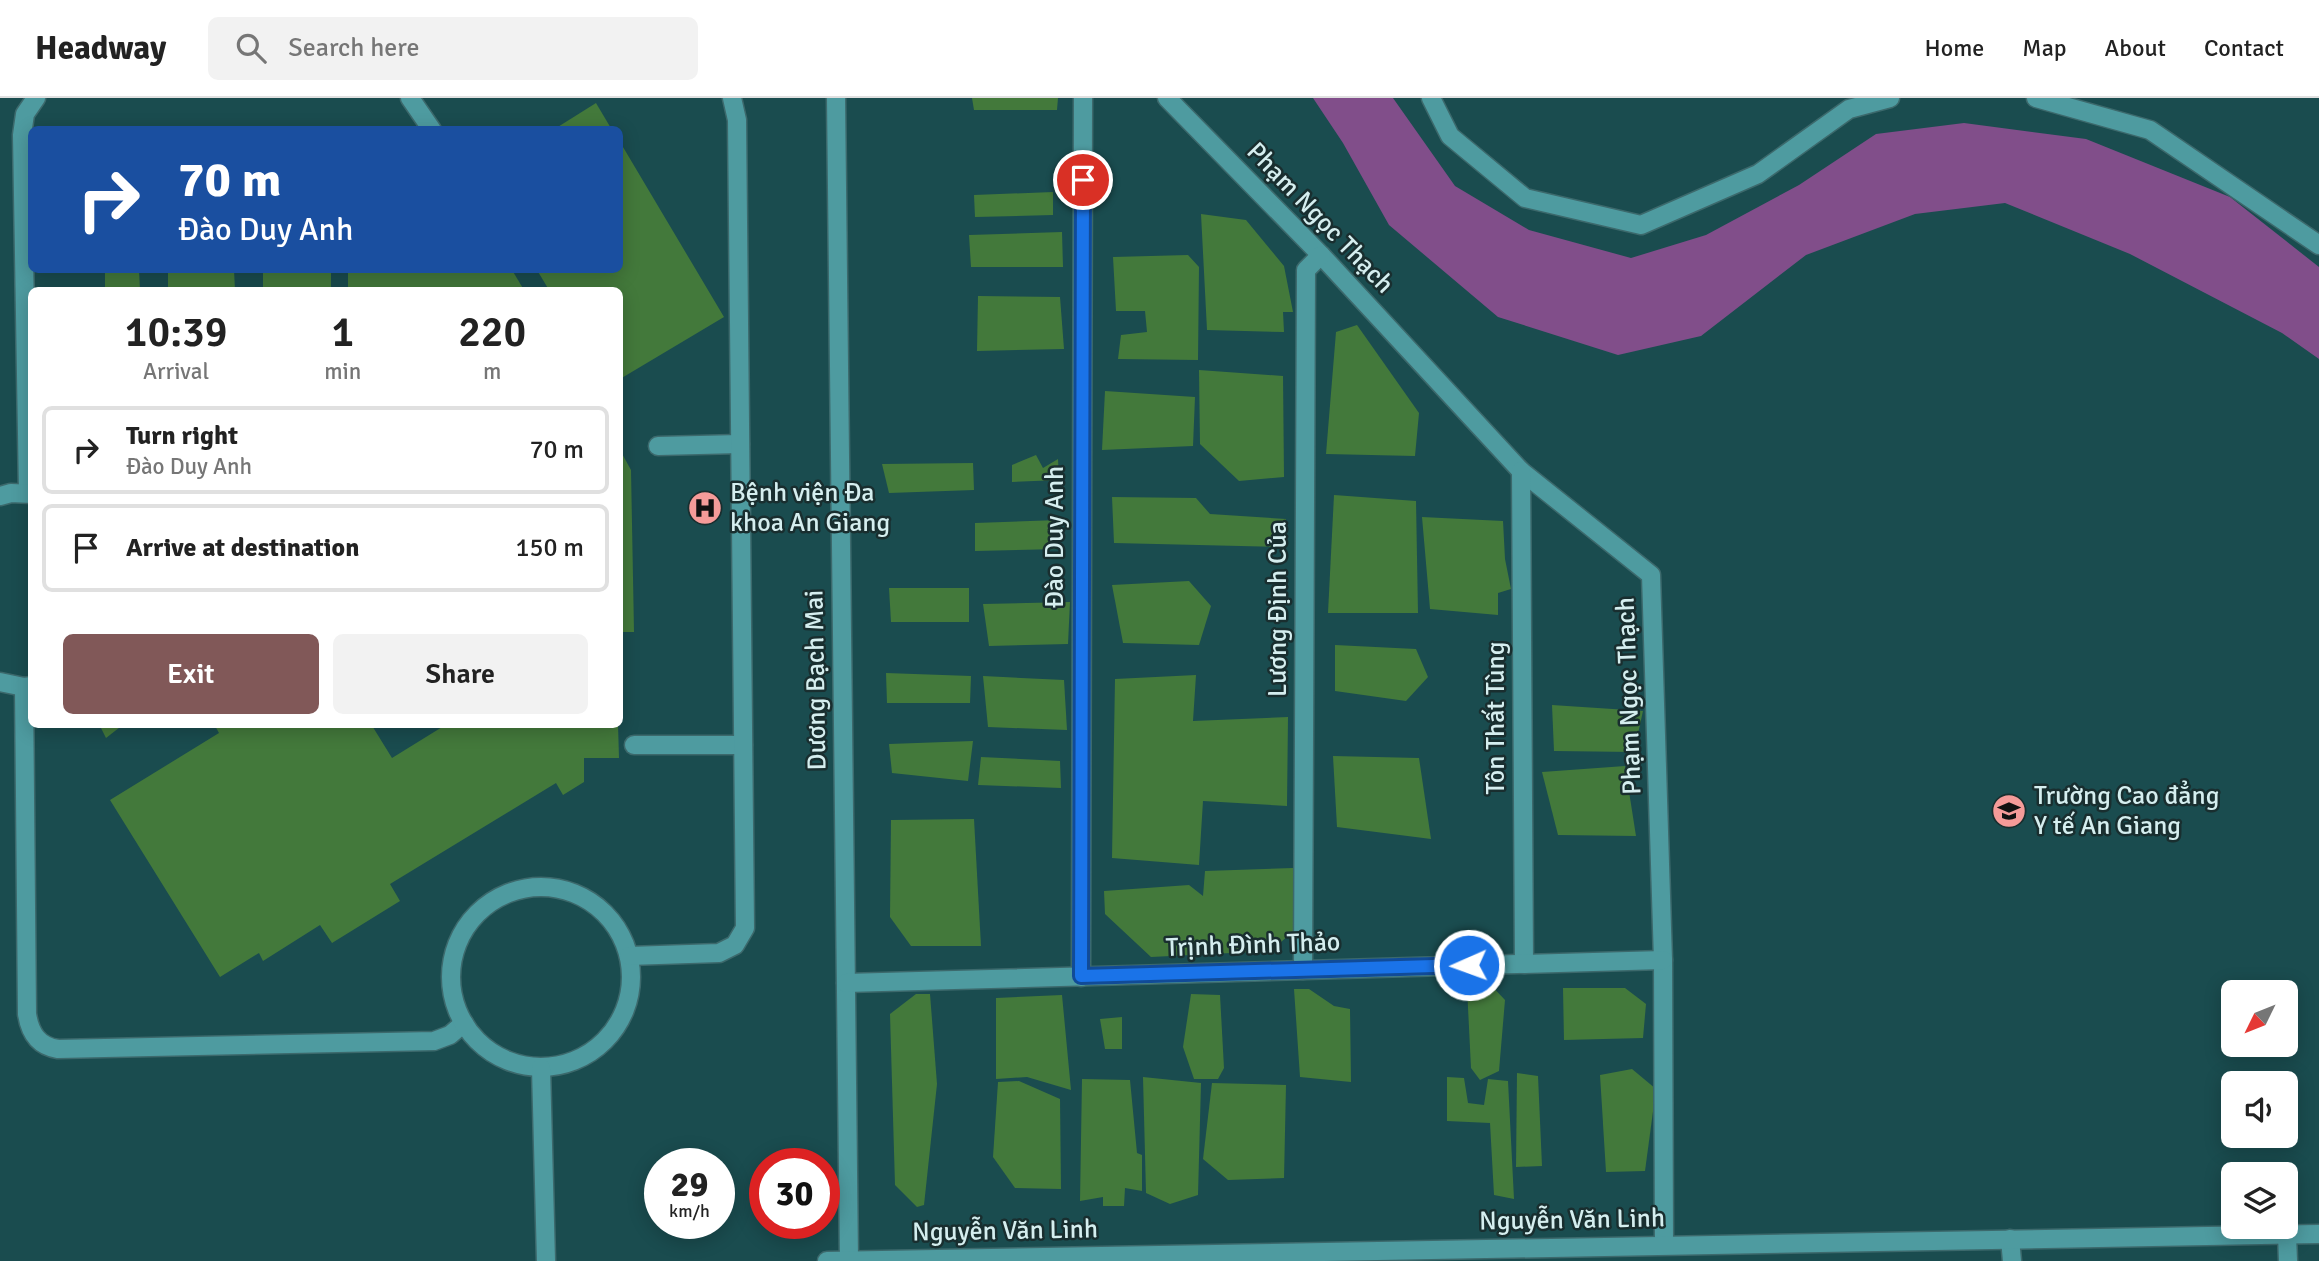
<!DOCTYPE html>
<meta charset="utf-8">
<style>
body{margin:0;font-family:Signika,sans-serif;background:#f2f2f2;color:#222;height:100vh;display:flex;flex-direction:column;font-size:26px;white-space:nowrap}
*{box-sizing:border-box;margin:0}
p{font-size:23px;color:#767676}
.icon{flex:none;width:38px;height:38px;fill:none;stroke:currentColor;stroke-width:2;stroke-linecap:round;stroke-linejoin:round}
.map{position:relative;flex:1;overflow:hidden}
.side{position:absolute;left:28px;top:189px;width:595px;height:441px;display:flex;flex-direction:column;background:#fff;border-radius:10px;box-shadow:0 4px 18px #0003}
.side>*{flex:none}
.hud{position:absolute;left:28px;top:28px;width:595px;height:147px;border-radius:10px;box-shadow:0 4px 18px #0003;background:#1a4fa0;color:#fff;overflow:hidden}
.needle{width:46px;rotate:227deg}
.controls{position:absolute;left:2221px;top:882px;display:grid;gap:14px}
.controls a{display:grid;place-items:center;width:77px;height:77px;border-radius:10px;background:#fff;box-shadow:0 4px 18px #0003;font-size:35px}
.speed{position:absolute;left:644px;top:1050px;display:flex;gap:14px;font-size:35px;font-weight:700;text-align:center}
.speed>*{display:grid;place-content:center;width:91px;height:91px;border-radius:50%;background:#fff;box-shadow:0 4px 18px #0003;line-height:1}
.speed small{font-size:18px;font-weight:400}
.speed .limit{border:10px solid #d22;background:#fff;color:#111}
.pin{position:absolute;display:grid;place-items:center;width:60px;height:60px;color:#fff;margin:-30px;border:4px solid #fff;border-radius:50%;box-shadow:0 2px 7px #0007}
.me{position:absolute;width:77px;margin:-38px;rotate:268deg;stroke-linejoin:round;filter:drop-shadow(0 0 5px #0008)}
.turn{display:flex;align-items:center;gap:24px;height:147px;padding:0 35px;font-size:32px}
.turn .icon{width:91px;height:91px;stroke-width:2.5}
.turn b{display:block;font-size:49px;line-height:60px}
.eta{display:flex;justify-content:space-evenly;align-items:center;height:119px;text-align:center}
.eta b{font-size:42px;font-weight:600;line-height:49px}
.button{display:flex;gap:14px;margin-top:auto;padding:14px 35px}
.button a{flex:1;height:80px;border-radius:10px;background:#815858;color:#fff;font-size:28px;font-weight:600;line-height:80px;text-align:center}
.button a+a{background:#f2f2f2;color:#222}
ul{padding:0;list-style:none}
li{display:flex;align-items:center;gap:21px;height:88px;margin:0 14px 10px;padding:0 21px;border:4px solid #e0e0e0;border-radius:10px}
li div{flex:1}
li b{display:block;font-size:26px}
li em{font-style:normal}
header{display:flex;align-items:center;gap:42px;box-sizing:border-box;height:98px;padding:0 35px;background:#fff;border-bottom:2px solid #e0e0e0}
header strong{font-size:33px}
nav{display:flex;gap:38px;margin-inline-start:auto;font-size:24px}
.search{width:490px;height:63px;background:#f2f2f2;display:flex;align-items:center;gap:18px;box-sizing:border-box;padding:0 24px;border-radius:10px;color:#767676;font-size:26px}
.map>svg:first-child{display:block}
.water{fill:#814e8a}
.building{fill:#43793b}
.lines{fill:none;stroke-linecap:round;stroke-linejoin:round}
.minor-casing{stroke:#3c696c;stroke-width:21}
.minor{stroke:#4e9ba0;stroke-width:18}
.route-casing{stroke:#114b97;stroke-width:18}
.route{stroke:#1a73e8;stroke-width:12}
.labels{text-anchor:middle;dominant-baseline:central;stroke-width:5;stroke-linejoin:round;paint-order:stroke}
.street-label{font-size:26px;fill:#d5eeef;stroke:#192e2f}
.poi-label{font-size:26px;fill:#d5eeef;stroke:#192e2f;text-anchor:start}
</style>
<header>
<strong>Headway</strong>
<div class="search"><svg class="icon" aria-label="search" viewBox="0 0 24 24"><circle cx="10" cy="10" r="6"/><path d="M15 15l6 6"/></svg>Search here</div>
<nav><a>Home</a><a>Map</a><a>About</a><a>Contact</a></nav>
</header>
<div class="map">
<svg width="2319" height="1163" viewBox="0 0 2319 1163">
<rect width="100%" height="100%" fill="#1a4c4f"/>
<path class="water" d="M1313,0H1393L1455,88L1529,132L1631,160L1706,137L1799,87L1876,36L1964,25L2086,41L2230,99L2319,169V261L2282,235L2130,156L2005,105L1915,116L1806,157L1701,238L1618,257L1498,219L1389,127L1343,45Z"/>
<g class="building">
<path d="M972,0H1058L1057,12H974Z"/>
<path d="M596,5L612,32H553Z"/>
<path d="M620,44L724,219L620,281V192H549L537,172H620Z"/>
<path d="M1053,94V117L975,119L974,97Z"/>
<path d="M1201,116L1246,122L1284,168L1293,214H1283L1284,234L1207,232Z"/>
<path d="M1062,134L1063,169H971L969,137Z"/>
<path d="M1188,157L1199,169L1198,262L1118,261L1121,237L1147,234L1145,213H1116L1113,159Z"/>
<path d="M105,172H139L140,192H105Z"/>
<path d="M168,172H234L235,192H168Z"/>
<rect x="263" y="172" width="68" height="20"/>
<path d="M348,172H512L524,192H348Z"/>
<path d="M978,198L1060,199L1064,251L977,253Z"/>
<path d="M1357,227L1419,315L1415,358L1326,356L1336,234Z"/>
<path d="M1199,272L1283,278L1284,379L1239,383L1200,346Z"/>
<path d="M1105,293L1195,299L1193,348L1102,352Z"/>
<path d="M620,352L631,372L634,534H620Z"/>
<path d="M1036,357L1043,370L1058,361L1059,382L1012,384V367Z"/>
<path d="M973,365L974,392L889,395L882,366Z"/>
<path d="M1334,397L1416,403L1418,515H1328Z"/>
<path d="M1112,399L1196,400L1210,416L1286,421L1282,449L1114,445Z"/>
<path d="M1422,419L1503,423L1505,461L1511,491L1498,495V517L1430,511Z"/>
<path d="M1059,422L1060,451L975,453V425Z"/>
<path d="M1189,483L1211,508L1199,547L1123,545L1112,487Z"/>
<path d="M889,490H969V524H891Z"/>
<path d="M1070,504L1068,546L989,548L983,506Z"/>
<path d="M1335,547L1416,551L1428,579L1406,603L1335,593Z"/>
<path d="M886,575L971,578L970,605H887Z"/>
<path d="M1196,577L1193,623L1288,619L1287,708L1203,703L1199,767L1112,760L1115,581Z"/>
<path d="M983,578L1064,582L1067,632L988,629Z"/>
<path d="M1552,607L1643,613L1634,654L1554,653Z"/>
<path d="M99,626H124L106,640Z"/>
<path d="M214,626H371L392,660L447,626H618L619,660H584V684L563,697L556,685L390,786L400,803L332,845L320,827L263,863L259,855L220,879L110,702L219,635Z"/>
<path d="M973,643L968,683L892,675L889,646Z"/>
<path d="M1333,658L1419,660L1431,741L1337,729Z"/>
<path d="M981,659L1060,663L1061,690L978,687Z"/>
<path d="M1625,668L1636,738L1558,737L1542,674Z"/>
<path d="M974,721L981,848H911L890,819L891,722Z"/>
<path d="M1293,770L1299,828L1271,853L1151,859L1105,816L1104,793L1189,787L1203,798L1205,773Z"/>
<path d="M1488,884L1505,902L1499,973L1480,982L1471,970L1467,889Z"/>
<path d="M1563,890H1625L1646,906L1643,940L1564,942Z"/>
<path d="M1294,891H1309L1334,908L1350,911L1351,984L1300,979Z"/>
<path d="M916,896H930L937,986L924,1107L917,1109L895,1087L890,916Z"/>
<path d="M1191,896L1220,897L1224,970L1218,981H1194L1183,949Z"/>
<path d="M1062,897L1071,992L1027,979L996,981V900Z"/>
<path d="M1122,919V951H1105L1100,921Z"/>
<path d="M1632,971L1656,991L1645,1073L1606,1074L1600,977Z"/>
<path d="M1517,975L1538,978L1542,1068L1516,1069Z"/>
<path d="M1143,979L1201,985L1198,1097L1170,1106L1146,1095Z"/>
<path d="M1447,979L1464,980L1468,1005L1484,1007L1488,981L1508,983L1514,1101L1494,1097L1490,1025L1447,1023Z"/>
<path d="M1082,981L1130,982L1137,1055L1142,1057V1093L1125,1090L1124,1108H1103V1099L1080,1103Z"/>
<path d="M1019,983L1060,1001L1061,1091L1015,1090L993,1059L998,984Z"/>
<path d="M1212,985L1286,987L1284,1080L1228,1082L1203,1061Z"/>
</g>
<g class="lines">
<g class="minor-casing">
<g id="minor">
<path d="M410,0L432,32"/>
<path d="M836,0L849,1162"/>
<path d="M1167,0L1321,157L1521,373L1651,477L1663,862L1664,1146"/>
<path d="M1431,0L1450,38L1525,100L1641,127L1758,76L1849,11L1890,0"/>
<path d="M2036,0L2150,32L2319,147"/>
<path d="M658,348L740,346"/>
<path d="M1521,373L1524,866"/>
<path d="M28,395L22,37L25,16L36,0"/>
<path d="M0,398L11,395L32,396"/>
<path d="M0,584L24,589L32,588"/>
<path d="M24,589L27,916C30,935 38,948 58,951L434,943L450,937L464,925"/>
<path d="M634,647H743"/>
<circle cx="541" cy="879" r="90"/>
<path d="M629,858L719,855L735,847L745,830L737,22L732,0"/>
<path d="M1303,872L1306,172L1321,157"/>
<path d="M1081,879L1083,0"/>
<path d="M846,885L1663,862"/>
<path d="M541,970L546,1163"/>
<path d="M2287,1137L2288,1163"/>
<path d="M2010,1141L2012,1163"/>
<path d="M827,1163L2319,1136"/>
</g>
</g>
<use href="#minor" class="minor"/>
</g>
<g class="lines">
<g class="route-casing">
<path id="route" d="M1083,82L1081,878L1469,867"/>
</g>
<use href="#route" class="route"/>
</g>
<defs>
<g id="hospital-disc" transform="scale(1.75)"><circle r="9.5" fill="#f59b99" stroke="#192e2f"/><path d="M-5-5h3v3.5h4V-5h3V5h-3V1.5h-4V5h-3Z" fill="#111"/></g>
<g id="university-disc" transform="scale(1.75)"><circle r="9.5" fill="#f59b99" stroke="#192e2f"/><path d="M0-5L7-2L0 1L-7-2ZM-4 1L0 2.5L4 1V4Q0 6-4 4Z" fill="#111"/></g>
</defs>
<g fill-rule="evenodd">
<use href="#hospital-disc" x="705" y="410"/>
<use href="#university-disc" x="2009" y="713"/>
</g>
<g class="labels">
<g class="street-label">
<text transform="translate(1320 120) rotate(46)">Phạm Ngọc Thạch</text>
<text transform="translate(1055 439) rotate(-90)">Đào Duy Anh</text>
<text transform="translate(1278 511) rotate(-90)">Lương Định Của</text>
<text transform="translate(816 582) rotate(-91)">Dương Bạch Mai</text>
<text transform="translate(1629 598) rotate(-92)">Phạm Ngọc Thạch</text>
<text transform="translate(1496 620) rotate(-90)">Tôn Thất Tùng</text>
<text transform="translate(1253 847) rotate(-2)">Trịnh Đình Thảo</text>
<text transform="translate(1572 1122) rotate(-1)">Nguyễn Văn Linh</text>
<text transform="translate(1005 1133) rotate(-1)">Nguyễn Văn Linh</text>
</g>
<g class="poi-label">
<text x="730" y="395">Bệnh viện Đa<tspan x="730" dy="30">khoa An Giang</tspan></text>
<text x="2034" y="698">Trường Cao đẳng<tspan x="2034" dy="30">Y tế An Giang</tspan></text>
</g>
</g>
</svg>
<div class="controls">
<a><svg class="needle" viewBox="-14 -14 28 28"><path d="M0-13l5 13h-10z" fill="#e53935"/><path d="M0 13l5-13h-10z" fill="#767676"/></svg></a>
<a><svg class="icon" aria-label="sound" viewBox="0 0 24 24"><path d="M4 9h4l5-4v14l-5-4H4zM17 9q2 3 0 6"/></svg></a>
<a><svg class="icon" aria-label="layers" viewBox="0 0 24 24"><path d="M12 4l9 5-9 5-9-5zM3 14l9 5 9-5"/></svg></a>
</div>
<div class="speed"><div>29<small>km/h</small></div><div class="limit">30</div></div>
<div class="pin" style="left:1083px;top:82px;background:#d93025"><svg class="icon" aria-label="arrive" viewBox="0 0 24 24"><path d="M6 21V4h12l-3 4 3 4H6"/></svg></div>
<svg class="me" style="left:1469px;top:867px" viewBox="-20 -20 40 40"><circle r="17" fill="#1a73e8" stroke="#fff" stroke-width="3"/><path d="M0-11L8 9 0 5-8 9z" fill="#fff"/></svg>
<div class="hud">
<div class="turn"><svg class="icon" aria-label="right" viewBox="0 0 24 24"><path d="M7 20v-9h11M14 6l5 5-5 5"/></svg><div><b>70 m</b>Đào Duy Anh</div></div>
</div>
<section class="side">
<div class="eta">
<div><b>10:39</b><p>Arrival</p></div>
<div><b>1</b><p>min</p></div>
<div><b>220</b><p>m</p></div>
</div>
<ul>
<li><svg class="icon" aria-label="right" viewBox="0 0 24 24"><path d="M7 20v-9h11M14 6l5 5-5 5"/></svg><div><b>Turn right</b><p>Đào Duy Anh</p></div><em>70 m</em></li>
<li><svg class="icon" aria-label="arrive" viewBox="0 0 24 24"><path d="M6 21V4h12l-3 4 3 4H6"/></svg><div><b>Arrive at destination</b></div><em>150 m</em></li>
</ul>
<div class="button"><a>Exit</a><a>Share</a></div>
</section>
</div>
